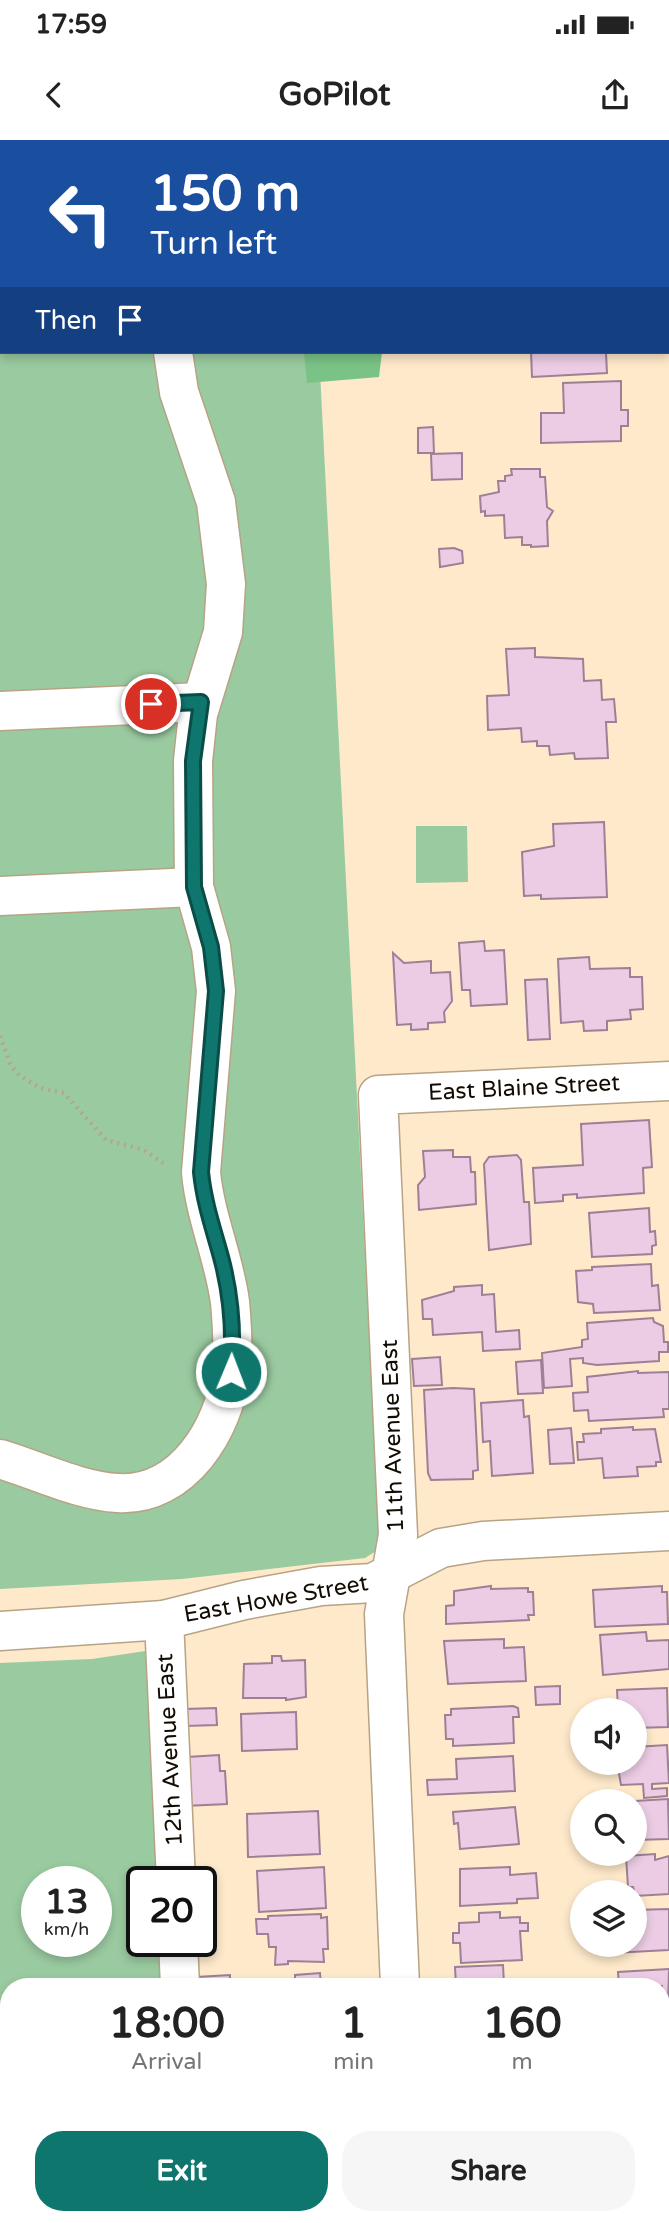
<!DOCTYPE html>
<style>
body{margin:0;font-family:"Varela Round",sans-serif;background:#f6f6f6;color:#222;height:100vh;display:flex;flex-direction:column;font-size:26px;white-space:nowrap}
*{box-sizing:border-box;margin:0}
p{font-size:23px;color:#767676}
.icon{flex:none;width:38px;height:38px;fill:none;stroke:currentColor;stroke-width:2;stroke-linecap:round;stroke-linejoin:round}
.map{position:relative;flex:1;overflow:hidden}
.panel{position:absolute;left:0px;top:1838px;width:670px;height:247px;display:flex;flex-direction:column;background:#fff;border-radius:28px 28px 0 0;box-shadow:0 4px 10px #0003}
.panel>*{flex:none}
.hud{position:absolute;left:0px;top:0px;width:670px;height:214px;box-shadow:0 4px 10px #0003;background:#1a4fa0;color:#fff;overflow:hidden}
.tools{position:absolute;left:570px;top:1558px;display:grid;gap:14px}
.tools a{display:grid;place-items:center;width:77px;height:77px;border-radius:50%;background:#fff;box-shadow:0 4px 10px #0003;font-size:35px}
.speed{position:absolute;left:21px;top:1726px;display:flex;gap:14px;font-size:35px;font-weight:700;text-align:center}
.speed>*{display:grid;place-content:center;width:91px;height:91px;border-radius:50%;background:#fff;box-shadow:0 4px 10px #0003;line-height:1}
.speed small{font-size:18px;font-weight:400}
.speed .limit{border:4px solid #111;border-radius:10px;background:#fff;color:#111}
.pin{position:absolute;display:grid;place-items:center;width:60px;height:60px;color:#fff;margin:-30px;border:4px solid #fff;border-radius:50%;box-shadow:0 2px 7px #0007}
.me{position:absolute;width:77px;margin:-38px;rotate:1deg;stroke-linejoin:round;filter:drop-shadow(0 0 5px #0008)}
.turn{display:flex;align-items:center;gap:24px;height:147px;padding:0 35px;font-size:32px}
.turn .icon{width:91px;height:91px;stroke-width:2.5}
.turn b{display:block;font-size:49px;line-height:60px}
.then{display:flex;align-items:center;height:66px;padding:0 35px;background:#0003;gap:14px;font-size:26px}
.eta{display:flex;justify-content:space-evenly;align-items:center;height:119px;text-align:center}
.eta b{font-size:42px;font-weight:800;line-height:49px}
.cta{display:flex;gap:14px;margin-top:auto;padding:14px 35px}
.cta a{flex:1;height:80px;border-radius:28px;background:#0f766e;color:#fff;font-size:28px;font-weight:800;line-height:80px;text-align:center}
.cta a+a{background:#f6f6f6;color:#222}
.status{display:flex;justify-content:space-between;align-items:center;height:49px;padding:0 35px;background:#fff;direction:ltr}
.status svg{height:19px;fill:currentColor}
header{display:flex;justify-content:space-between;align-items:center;height:91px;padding:0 35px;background:#fff;font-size:32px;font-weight:800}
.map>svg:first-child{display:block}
.green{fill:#9acaa0;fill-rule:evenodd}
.forest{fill:#7ac386}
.building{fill:#eccce4;stroke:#9c8095;stroke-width:2}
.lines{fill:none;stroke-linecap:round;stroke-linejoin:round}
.minor-casing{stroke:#b7a386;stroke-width:41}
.path{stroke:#b6a58d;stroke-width:4.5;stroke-dasharray:2 5;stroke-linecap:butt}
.minor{stroke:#fff;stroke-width:38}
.route-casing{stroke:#0a4d48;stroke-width:18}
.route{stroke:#0f766e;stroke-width:12}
.labels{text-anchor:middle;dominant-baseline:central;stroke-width:7;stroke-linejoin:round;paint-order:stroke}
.street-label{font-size:23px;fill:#130c03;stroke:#fff}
</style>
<div class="status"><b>17:59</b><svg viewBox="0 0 49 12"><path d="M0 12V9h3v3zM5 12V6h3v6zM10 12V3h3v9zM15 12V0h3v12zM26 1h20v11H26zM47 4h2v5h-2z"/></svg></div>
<header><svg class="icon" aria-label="back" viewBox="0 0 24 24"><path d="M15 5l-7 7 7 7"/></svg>GoPilot<svg class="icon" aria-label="share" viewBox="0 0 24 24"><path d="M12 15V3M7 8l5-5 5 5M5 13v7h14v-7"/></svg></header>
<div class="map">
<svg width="669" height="2083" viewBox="0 0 669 2083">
<rect width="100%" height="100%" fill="#fee9ca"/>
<g class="green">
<path d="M0,0H309L2,2V212H319L378,1368V1410L365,1418L182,1439L0,1449Z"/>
<path d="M416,686H467L468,742L416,743Z"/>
<path d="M152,1510L163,1741H142V1801H167L169,1846H9V1865H0V1523L92,1519ZM37,1741H96V1801H37Z"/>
</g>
<path class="forest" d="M304,212H382L379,237L307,243Z"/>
<g class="building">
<rect x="532" y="0" width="64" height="2"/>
<path d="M531,212H610L606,213L607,233L532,237Z"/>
<path d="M621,241V270H628V286H621V301L541,303V273H564L563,243Z"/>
<path d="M433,287L434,313H418V288Z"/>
<path d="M462,313V339L432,340L431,314Z"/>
<path d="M511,329H540V337H545L547,367L553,371L547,381L548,406L531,407V405H522V397L505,398L504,375L485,376V371L481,372L480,356L499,352L498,341H505V336L512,335Z"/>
<path d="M454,408L462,411L463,423L440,427L439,409Z"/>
<path d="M535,508V517L583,519L584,541L601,540L602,560L614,559L616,582H606L608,618L575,619L574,613L550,615L549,606H537V601L522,602L521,588L488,590L487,556L509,555L506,509Z"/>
<path d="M604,682L607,757L541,759V755L524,756L522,712L554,706L553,684Z"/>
<path d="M484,801L485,811L504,810L507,864L471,866L470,850H462L459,803Z"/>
<path d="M393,813L404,823L431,821V833L450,832L452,861L444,872L445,882L428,883V889L411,890V884L397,885Z"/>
<path d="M589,817L590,829L630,828V837H642L643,869L630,870L631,879L607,881V890L584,891L583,881L561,883L558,819Z"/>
<path d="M547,839L550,899L528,900L525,840Z"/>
<path d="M649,980L652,1027L643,1028L644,1053L577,1058V1054L563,1055V1061L535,1063L533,1028L583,1025L581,984Z"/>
<path d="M453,1010V1017H470L471,1032H475L476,1064L419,1070L418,1045L425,1037L423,1011Z"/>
<path d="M517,1015L521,1020L524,1062H529L531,1104L489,1110L484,1024L489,1017Z"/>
<path d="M649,1068L650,1092L655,1091L656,1105L652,1106V1114L592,1117L589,1073Z"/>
<path d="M651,1124L652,1146L658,1145L660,1170L594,1173L593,1164L578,1162L576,1131L592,1130V1127Z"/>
<path d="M482,1145V1155L494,1154L496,1192L519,1190L520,1209L483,1211L482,1192L433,1195L432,1179H423L422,1160L454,1151V1147Z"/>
<path d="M653,1178L654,1182L663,1186L664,1202H668V1212H659V1221L597,1225L583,1223V1218L570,1219L572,1246L544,1248L542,1213L582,1207V1200L588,1199L587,1183Z"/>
<path d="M440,1217L442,1245L414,1246L412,1219Z"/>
<path d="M541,1220L543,1253L518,1254L516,1222Z"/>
<path d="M638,1231V1233L669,1232V1269H663L664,1277L589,1281L588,1270L574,1271L573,1253L588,1252L587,1237Z"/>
<path d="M453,1248L474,1249L478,1330L473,1331V1339L431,1340L428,1333L424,1250Z"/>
<path d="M523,1260L524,1277L529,1276L533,1333L492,1336L490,1301L483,1302L481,1263Z"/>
<path d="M633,1287V1290L655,1289L661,1322H656V1326L637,1327L638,1336L604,1338L602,1318L578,1320L577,1302H584L583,1294L601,1293V1289Z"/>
<path d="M571,1288L574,1323L550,1324L548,1290Z"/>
<path d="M491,1446V1449L528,1448V1452H533L534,1475H528L529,1480L446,1484V1466L454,1465V1451Z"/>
<path d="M662,1446V1452H667L668,1484L595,1487L593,1450Z"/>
<path d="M646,1492L647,1501L669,1500V1529L603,1535L600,1495Z"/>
<path d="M504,1499V1508L524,1507L526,1541L448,1544L444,1501Z"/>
<path d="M272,1516H281L282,1521L305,1520L306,1557L286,1560V1558H243L244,1524L272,1523Z"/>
<path d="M560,1546V1564L536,1565L535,1547Z"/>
<path d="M667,1548L668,1587L635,1588V1570H618L617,1550Z"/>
<path d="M513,1566L518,1568L519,1577H513L514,1603L453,1606V1599H446L445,1575H451V1569Z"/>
<path d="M216,1568L217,1585L185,1586V1569Z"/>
<path d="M296,1572L297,1609L242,1611L241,1574Z"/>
<path d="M667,1605L669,1643L652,1644V1649L667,1648V1656L644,1658L643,1644L621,1645L617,1622H635V1607Z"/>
<path d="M219,1615L220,1631H225L227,1664L185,1666L187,1617Z"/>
<path d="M513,1616L515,1651L428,1655L427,1640L457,1639L456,1619Z"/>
<path d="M668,1659L669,1699L635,1700V1661Z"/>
<path d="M515,1667L519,1704L460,1709L458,1683L454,1684L453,1672Z"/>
<path d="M318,1671L320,1714L248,1717L247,1674Z"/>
<path d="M655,1714V1720L669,1716V1754L635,1756L633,1747H628L626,1716Z"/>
<path d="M324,1727L326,1768L259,1772L257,1731Z"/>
<path d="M510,1727V1735L536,1733L538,1758L517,1759V1763L460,1766V1729Z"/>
<path d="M669,1769V1810L613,1813V1804H635V1770Z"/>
<path d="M500,1772V1778L520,1777V1783H528V1791H520L522,1820L461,1823L460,1803H453V1793H459V1783L479,1782V1773Z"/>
<path d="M321,1774V1778L327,1777L328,1809H323L324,1822L288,1821V1824L275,1825L276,1807H269L268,1794H257L256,1779H268V1776Z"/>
<path d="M503,1825L504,1844L523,1843V1846H456L455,1827Z"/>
<path d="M669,1829L668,1864H662V1846H619L618,1832Z"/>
<path d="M320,1833L321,1846H259V1839L295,1840V1835Z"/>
<path d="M230,1835V1846H198L197,1837Z"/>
<path d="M662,1874H669V1920L662,1921Z"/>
<path d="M662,1923H669L666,1976H662Z"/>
<path d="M3,1949H9V2006L0,2007Z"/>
</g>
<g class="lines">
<g class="minor-casing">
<g id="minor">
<path d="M145,0L146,2"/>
<path d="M205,2L206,0"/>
<path d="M0,109H2"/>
<path d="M0,571L201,562"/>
<path d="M0,756L194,747"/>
<path d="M0,1319C37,1330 79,1351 118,1353C183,1357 224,1288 231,1232C234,1209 232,1184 230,1162C224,1117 205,1077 201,1032L216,851L211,807L194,747L193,621L198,574L223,492L226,444L216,362L179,252L173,212"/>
<path d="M164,1480L176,1741"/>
<path d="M0,1491L164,1480L244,1460L321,1446L373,1443L441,1408L483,1401L669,1391"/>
<path d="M178,1801L180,1846"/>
<path d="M400,1846L384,1474L398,1395L378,955L669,941"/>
<path d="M0,1892H9"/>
<path d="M662,2045H669"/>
<path d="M0,2076H18"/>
<path d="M411,2076V2083"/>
<path d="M179,2083L181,2076"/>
</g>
</g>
<path class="path" d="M0,896L11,926L20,936L40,948L64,953L106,1000L144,1010L167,1026"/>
<use href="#minor" class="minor"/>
</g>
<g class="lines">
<g class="route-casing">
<path id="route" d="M151,564L201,562L193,621L194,747L211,807L216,851L201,1032C204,1062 213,1088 221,1117C231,1154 234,1194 231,1232"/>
</g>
<use href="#route" class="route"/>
</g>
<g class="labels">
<g class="street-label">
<text transform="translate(524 948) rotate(-3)">East Blaine Street</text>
<text transform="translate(393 1296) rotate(-92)">11th Avenue East</text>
<text transform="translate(276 1459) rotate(-10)">East Howe Street</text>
<text transform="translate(170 1610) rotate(-93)">12th Avenue East</text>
</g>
</g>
</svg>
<div class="tools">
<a><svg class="icon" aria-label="sound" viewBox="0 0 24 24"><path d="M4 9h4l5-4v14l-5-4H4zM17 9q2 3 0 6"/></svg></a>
<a><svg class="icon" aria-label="search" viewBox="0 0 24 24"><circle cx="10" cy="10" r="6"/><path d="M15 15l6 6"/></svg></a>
<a><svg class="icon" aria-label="layers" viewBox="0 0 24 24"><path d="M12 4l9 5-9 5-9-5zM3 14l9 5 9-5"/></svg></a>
</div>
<div class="speed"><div>13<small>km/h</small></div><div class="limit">20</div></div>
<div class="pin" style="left:151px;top:564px;background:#d93025"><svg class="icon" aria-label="arrive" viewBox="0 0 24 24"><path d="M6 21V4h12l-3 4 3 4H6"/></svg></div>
<svg class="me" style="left:231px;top:1232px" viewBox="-20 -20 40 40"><circle r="17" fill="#0f766e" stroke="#fff" stroke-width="3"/><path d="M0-11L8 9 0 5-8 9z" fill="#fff"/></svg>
<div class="hud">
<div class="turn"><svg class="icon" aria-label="left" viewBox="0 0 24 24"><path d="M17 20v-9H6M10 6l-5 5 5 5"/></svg><div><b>150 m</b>Turn left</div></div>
<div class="then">Then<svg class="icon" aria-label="arrive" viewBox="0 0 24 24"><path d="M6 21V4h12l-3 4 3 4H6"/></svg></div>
</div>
<section class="panel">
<div class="eta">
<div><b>18:00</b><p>Arrival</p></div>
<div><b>1</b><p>min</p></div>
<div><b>160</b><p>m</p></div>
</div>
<div class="cta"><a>Exit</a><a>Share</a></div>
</section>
</div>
